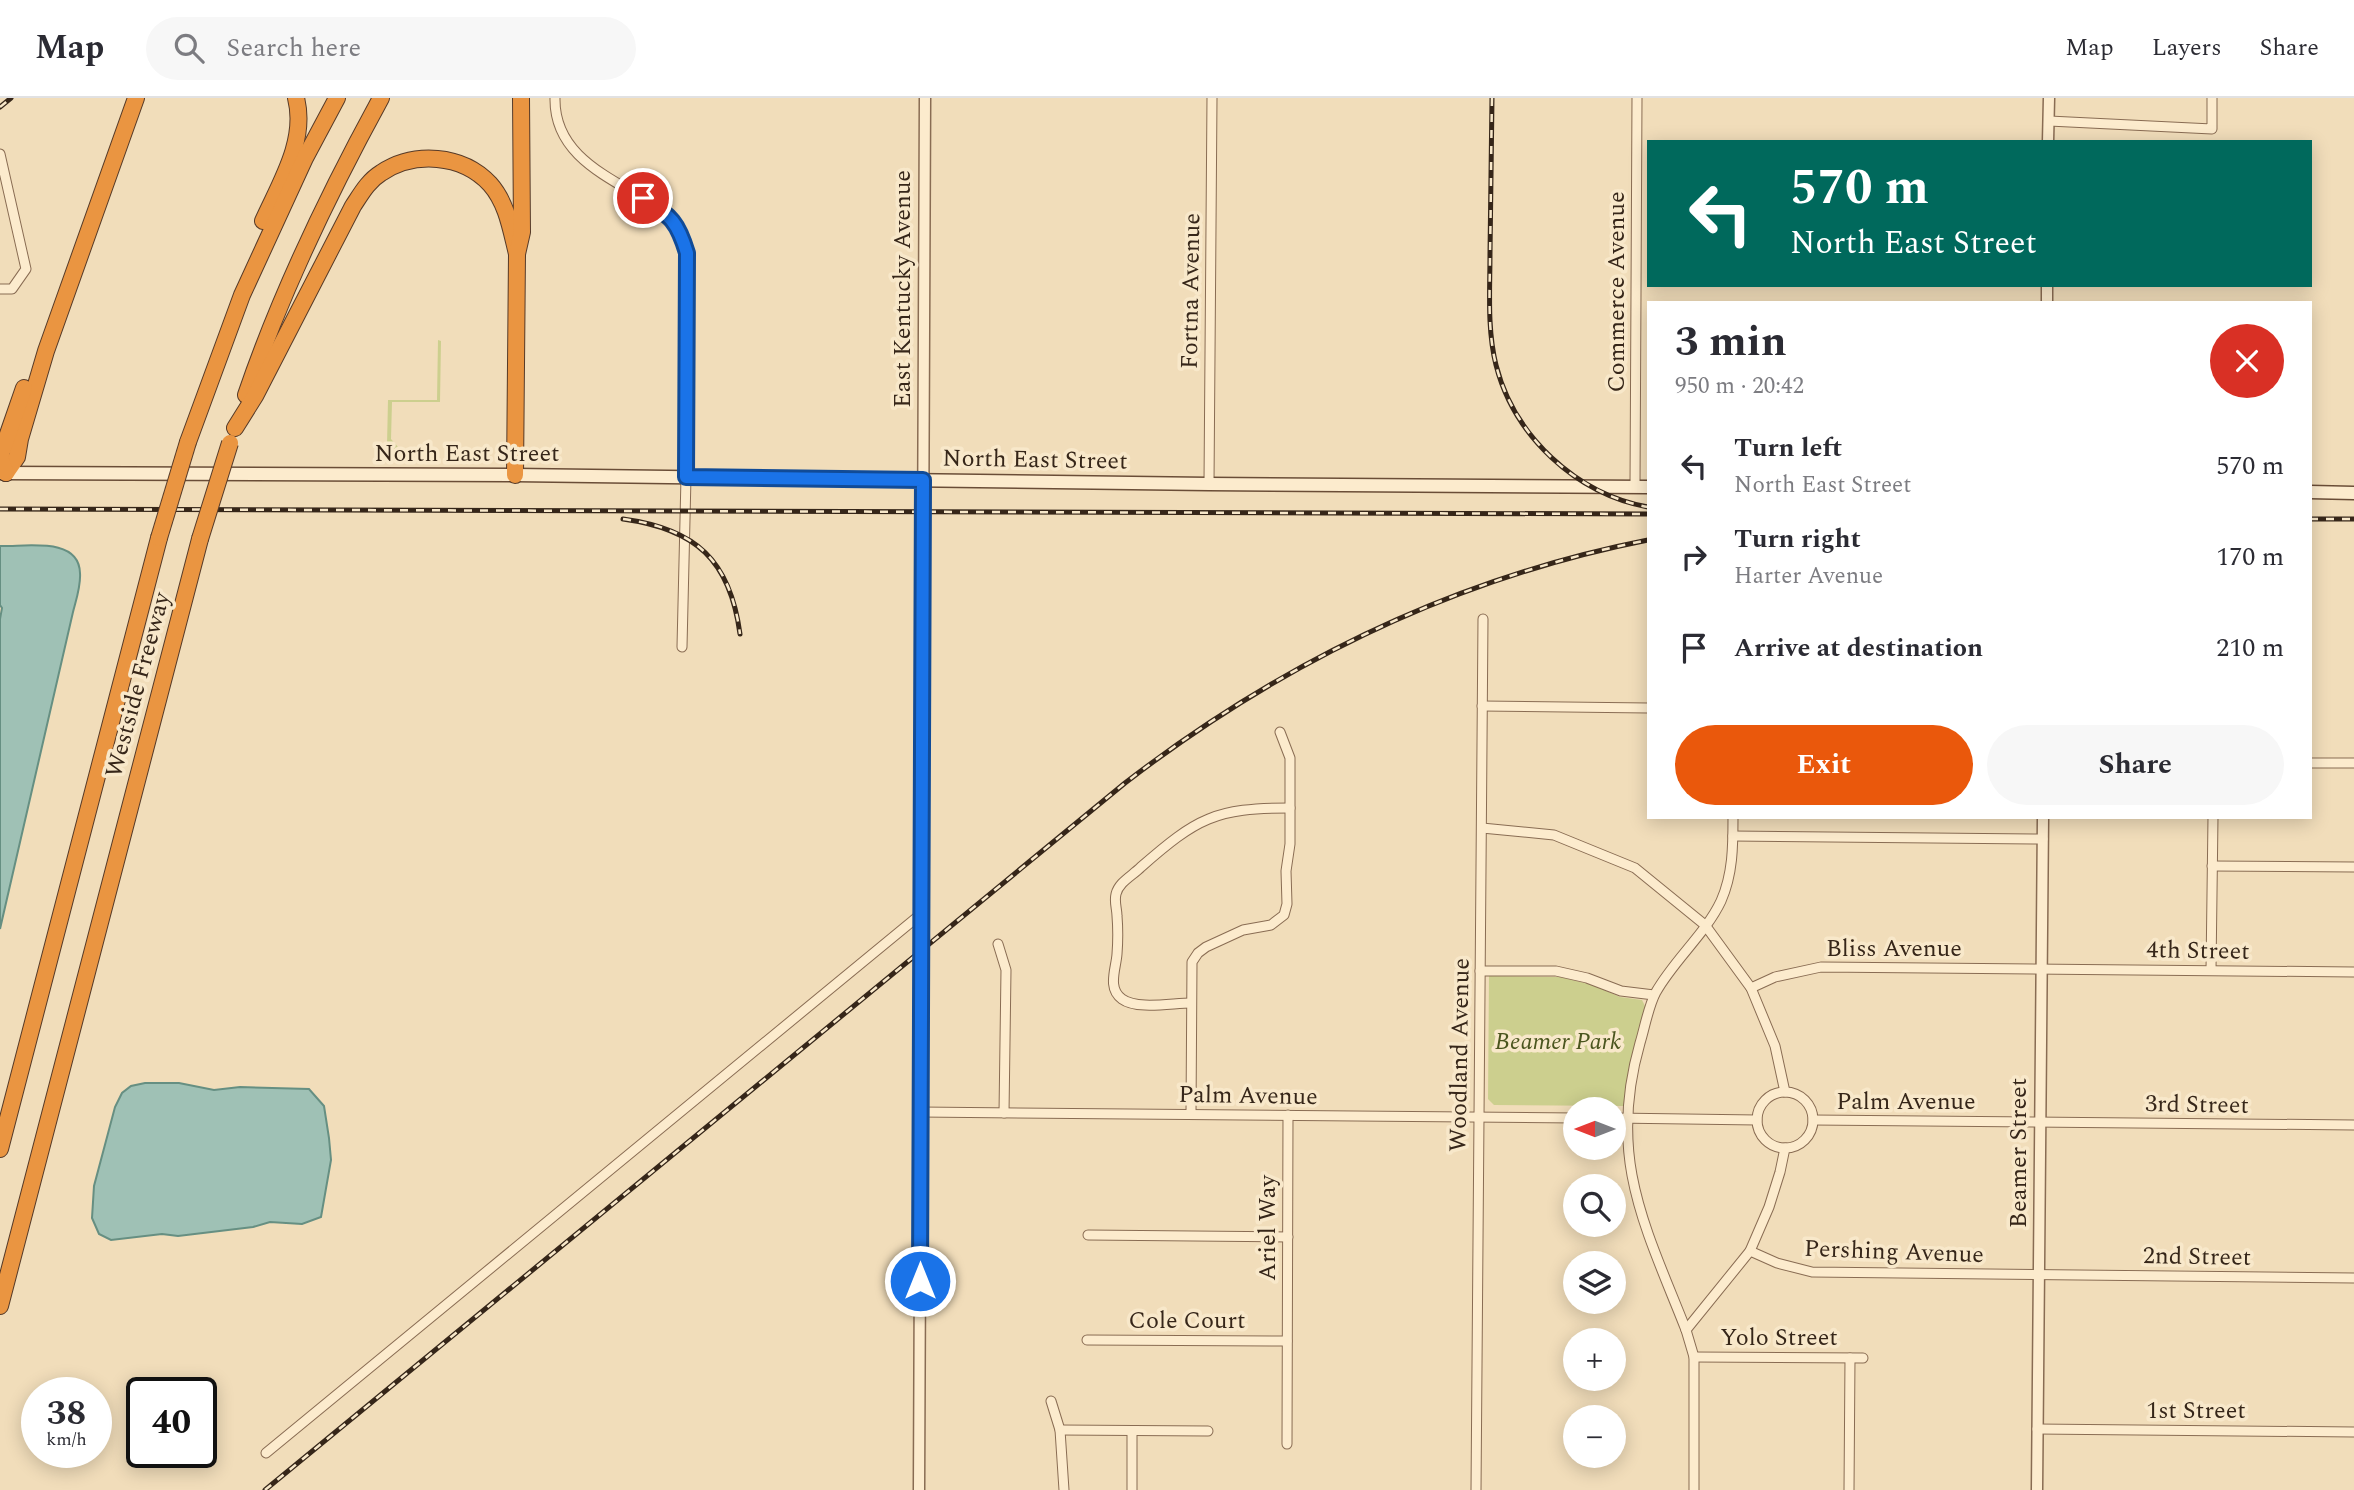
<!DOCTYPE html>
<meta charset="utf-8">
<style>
body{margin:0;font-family:Spectral,serif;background:#f7f7f7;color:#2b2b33;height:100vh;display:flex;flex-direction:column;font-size:26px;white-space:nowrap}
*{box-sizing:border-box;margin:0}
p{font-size:23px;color:#7c7c81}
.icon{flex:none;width:38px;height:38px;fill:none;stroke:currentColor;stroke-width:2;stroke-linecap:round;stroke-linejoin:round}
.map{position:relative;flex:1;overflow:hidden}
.details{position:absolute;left:1647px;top:203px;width:665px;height:518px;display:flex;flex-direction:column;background:#fff;border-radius:0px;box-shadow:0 4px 18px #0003}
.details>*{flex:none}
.top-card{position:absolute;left:1647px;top:42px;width:665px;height:147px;border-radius:0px;box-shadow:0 4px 18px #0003;background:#00695c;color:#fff;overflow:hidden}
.needle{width:46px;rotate:270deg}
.fabs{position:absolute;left:1563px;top:999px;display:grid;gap:14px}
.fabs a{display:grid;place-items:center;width:63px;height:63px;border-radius:50%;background:#fff;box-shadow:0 4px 18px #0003;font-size:35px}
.speed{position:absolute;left:21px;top:1279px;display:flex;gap:14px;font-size:35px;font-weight:700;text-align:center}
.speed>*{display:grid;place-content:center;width:91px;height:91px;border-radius:50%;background:#fff;box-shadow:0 4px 18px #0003;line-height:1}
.speed small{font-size:18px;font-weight:400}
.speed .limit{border:4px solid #111;border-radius:10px;background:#fff;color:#111}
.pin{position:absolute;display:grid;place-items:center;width:60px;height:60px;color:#fff;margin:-30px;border:4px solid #fff;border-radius:50%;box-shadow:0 2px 7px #0007}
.me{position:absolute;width:77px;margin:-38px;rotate:0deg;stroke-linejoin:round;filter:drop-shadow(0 0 5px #0008)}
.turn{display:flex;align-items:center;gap:24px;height:147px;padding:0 28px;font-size:32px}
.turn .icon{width:91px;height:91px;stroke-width:2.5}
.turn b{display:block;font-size:49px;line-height:60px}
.round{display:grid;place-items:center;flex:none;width:74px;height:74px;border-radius:37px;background:#f7f7f7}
.head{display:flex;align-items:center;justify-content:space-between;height:119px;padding:0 28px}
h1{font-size:42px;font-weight:700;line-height:52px}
.action{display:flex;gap:14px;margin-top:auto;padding:14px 28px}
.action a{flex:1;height:80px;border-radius:42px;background:#ea580c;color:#fff;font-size:28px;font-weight:700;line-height:80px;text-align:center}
.action a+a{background:#f7f7f7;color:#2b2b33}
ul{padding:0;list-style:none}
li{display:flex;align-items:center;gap:21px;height:91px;padding:0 28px}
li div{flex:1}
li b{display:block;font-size:26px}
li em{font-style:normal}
header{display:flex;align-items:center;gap:42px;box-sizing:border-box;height:98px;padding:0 35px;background:#fff;border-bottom:2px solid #e1e1e2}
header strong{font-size:33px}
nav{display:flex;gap:38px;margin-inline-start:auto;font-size:24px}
.search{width:490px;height:63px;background:#f7f7f7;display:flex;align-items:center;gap:18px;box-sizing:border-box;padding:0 24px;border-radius:38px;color:#7c7c81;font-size:26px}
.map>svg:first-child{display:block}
.green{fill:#cccf8e}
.water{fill:#9fc1b5;stroke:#668f82;stroke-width:2}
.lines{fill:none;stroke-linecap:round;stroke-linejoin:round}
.minor-casing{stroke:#896c53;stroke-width:11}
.tertiary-casing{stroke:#896c53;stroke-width:13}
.secondary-casing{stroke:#6a4d37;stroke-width:15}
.motorway-casing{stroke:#563a28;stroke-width:18}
.minor{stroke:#fcebcd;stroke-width:9}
.tertiary{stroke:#fcebcd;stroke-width:10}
.secondary{stroke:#fcebcd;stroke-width:12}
.motorway{stroke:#ea9541;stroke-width:16}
.rail-casing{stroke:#362619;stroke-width:5}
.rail{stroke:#f8e8ca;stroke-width:2.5;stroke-dasharray:8;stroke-linecap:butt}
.motorway-bridge-casing{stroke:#563a28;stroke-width:18;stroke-linecap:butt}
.motorway-bridge{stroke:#ea9541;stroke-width:16}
.route-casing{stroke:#114b97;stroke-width:18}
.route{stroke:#1a73e8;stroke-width:12}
.labels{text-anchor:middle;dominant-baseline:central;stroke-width:7;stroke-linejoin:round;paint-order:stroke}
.street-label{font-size:24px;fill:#362619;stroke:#f8e8ca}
.park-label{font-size:24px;font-style:italic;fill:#4a551e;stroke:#f8e8ca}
</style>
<header>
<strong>Map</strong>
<div class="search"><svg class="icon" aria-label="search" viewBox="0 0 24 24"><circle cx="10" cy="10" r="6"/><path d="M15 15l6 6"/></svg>Search here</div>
<nav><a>Map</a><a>Layers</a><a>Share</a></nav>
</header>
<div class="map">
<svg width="2354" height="1392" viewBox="0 0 2354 1392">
<rect width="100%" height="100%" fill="#f1ddba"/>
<g class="green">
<path d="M438,242L441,243L440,304H392L391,341L405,357H393L387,347L388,302H437Z"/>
<path d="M1489,878L1560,879L1593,887L1620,899L1642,902L1646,910L1625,1008L1494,1007L1488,1001Z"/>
</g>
<g class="water">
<path d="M0,448C25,449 79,438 80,475C81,488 76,502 73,514L0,831V521L2,510L0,507Z"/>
<path d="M145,985H179L214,992L240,989L309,991L324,1008L329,1040L331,1062L321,1119L302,1126L270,1124L253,1129L178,1138L162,1136L111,1142L99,1136L92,1120L94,1088L115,1009L122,995L131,988Z"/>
</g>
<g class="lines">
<g class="minor-casing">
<g id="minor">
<path d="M555,0C554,57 607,78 649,104C659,111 672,118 678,128C683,135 684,147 687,155L686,379L682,549"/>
<path d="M2049,23L2212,31V0"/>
<path d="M0,56L26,171L12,191H0"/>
<path d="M1209,386L1212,0"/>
<path d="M1635,388L1637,0"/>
<path d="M1482,608L1648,610"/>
<path d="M2310,665H2354"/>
<path d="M1482,730L1554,737L1635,770L1705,827L1751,890L1775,948L1785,994"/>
<path d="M1733,738L2043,741"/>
<path d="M2212,768L2354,769"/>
<path d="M998,846L1006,872L1004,1015"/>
<path d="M2211,872L2213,719"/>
<path d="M1480,873H1556L1587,880L1621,893L1654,897"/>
<path d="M1751,890L1775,879L1821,869L2354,874"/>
<path d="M1191,905C1172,905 1137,912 1122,901C1107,890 1116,871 1117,856C1118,843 1118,830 1117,818C1117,811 1114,804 1116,796C1119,784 1132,778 1141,769C1197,720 1215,710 1290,710"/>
<circle cx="1785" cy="1022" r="28"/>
<path d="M920,1014L1575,1020"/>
<path d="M1191,1016L1192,864L1198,855L1206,849L1243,832L1271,827L1284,817L1287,806L1286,773L1290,746V660L1280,634"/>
<path d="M1614,1020L1757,1022"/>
<path d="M1813,1022L2354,1027"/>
<path d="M1088,1137L1288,1139"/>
<path d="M1750,1153L1777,1165L1812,1174L2354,1180"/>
<path d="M1686,1232C1645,1128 1607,1060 1640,945C1645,929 1648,909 1656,894C1674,862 1706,835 1721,803C1733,776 1733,748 1733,719"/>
<path d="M1087,1242L1287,1243"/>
<path d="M1694,1259L1863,1260"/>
<path d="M1051,1303L1060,1332L1064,1392"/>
<path d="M2037,1331L2354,1334"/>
<path d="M1060,1332L1208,1333"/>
<path d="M1132,1333V1392"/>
<path d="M1287,1346L1288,1017"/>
<path d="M266,1355L921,816"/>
<path d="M1476,1392L1483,521"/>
<path d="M1694,1392V1259L1686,1232L1750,1153L1769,1109L1780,1074L1785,1050"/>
<path d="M1849,1392L1850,1260"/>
</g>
</g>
<g class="tertiary-casing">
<g id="tertiary">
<path d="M2048,44L2049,0"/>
<path d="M2047,205V187"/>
<path d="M919,1392L925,0"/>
<path d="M2037,1392L2043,719"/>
</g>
</g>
<g class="secondary-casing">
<g id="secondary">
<path d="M0,375L515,377L1209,386L1648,389"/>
<path d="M2310,394L2354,395"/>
</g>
</g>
<g class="motorway-casing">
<g id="motorway">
<path d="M263,123C280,85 307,43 296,0"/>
<path d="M246,297C281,194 329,95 381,0"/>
<path d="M235,330L255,298L353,108C361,96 368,83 381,75C414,53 462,56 490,86C507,105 511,132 517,156"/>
<path d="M188,344L242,197L305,60L337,0"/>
<path d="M6,375L17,359L20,341L46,253L136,0"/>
<path d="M6,375L0,359L24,290"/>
<path d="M515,377L517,156L522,134L521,0"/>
<path d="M0,1051L159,440"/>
<path d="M0,1208L200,441"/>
</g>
</g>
<use href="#minor" class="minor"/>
<use href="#tertiary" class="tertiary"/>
<use href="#secondary" class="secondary"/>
<use href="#motorway" class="motorway"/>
<g class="rail-casing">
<g id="rail">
<path d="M1492,0C1491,52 1491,103 1490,155C1490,192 1487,231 1496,267C1514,338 1576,396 1648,409"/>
<path d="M0,9L11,0"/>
<path d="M0,411L1648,416"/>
<path d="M623,421C696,431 730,462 740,536"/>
<path d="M2310,421H2354"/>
<path d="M265,1392L1125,685C1281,565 1455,480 1648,442"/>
</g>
</g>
<use href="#rail" class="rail"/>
<g class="motorway-bridge-casing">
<g id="motorway-bridge">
<path d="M159,440L188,344"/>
<path d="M200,441L230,345"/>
</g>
</g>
<use href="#motorway-bridge" class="motorway-bridge"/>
</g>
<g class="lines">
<g class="route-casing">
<path id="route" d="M643,100C671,119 677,122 687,155L686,379L923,382L920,1183"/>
</g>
<use href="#route" class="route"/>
</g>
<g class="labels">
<g class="street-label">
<text transform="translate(903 191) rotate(-90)">East Kentucky Avenue</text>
<text transform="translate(1191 193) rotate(-89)">Fortna Avenue</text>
<text transform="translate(1617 194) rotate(-90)">Commerce Avenue</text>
<text x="467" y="356">North East Street</text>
<text transform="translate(1035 362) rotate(1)">North East Street</text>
<text transform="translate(138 587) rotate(-75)">Westside Freeway</text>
<text x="1894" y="851">Bliss Avenue</text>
<text transform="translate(2198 853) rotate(1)">4th Street</text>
<text transform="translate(1460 957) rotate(-89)">Woodland Avenue</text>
<text transform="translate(1248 998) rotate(1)">Palm Avenue</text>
<text x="1906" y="1004">Palm Avenue</text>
<text transform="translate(2197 1007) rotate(1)">3rd Street</text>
<text transform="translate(2019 1055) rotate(-90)">Beamer Street</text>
<text transform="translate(1268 1130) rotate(-90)">Ariel Way</text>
<text transform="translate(1894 1154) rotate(2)">Pershing Avenue</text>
<text transform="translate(2197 1159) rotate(1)">2nd Street</text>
<text x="1187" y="1223">Cole Court</text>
<text x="1779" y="1240">Yolo Street</text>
<text x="2196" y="1313">1st Street</text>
</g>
<g class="park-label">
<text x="1558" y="944">Beamer Park</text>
</g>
</g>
</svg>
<div class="fabs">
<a><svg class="needle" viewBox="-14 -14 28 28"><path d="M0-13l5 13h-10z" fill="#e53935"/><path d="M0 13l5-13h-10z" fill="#7c7c81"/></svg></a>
<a><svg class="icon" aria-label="search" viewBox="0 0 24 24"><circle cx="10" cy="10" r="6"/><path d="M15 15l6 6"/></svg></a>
<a><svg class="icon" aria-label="layers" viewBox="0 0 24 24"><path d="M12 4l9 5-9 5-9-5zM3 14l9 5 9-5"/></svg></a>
<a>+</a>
<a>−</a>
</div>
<div class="speed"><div>38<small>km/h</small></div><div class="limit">40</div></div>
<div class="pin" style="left:643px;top:100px;background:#d93025"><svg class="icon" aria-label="arrive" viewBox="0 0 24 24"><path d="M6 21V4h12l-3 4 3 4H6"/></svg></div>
<svg class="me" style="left:920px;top:1183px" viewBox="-20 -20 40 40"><circle r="17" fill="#1a73e8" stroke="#fff" stroke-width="3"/><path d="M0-11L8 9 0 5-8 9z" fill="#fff"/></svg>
<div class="top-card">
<div class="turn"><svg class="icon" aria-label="left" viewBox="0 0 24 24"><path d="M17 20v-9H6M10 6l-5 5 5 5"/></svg><div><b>570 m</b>North East Street</div></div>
</div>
<section class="details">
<div class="head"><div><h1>3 min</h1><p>950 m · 20:42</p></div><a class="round" style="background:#d93025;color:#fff"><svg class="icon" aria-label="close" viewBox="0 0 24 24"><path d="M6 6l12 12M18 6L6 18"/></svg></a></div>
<ul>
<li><svg class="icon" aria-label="left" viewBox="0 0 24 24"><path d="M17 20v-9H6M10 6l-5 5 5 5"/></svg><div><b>Turn left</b><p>North East Street</p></div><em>570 m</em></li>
<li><svg class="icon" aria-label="right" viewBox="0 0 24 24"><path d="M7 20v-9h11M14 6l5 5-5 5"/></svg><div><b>Turn right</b><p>Harter Avenue</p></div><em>170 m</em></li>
<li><svg class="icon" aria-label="arrive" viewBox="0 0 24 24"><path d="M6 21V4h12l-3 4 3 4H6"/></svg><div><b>Arrive at destination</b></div><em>210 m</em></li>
</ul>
<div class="action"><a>Exit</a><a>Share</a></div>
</section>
</div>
